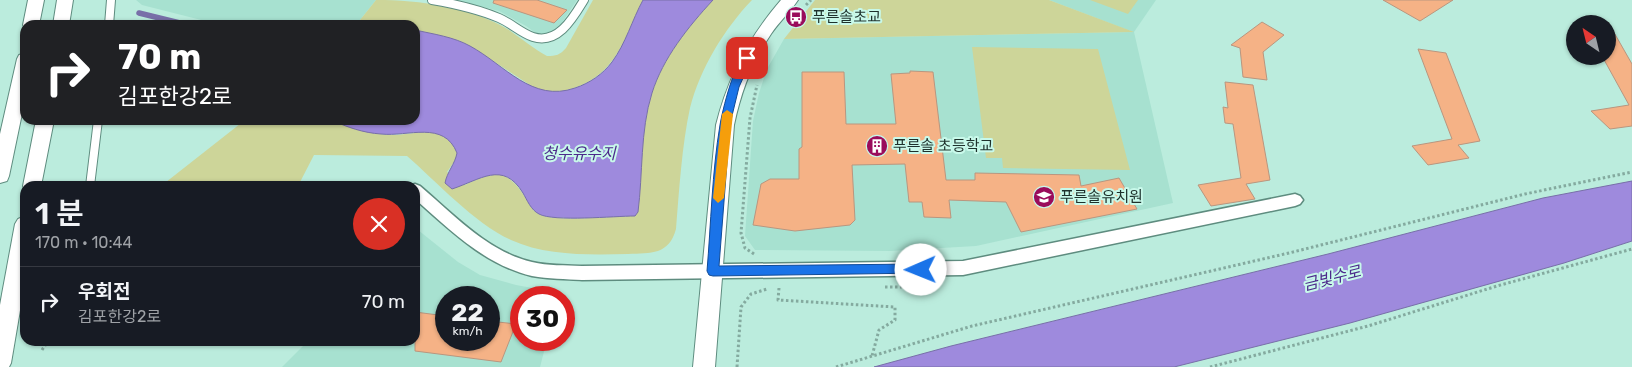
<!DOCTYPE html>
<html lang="ko">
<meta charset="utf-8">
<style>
body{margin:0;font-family:Rubik,"Noto Sans KR",sans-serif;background:#242831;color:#f1f3f6;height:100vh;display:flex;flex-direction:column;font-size:19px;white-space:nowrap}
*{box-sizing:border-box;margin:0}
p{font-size:16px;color:#9ea1a6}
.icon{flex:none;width:28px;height:28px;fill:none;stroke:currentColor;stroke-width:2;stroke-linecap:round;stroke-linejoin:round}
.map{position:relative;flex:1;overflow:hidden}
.details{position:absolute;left:20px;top:181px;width:400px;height:165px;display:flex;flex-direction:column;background:#171b24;border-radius:15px;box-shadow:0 1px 4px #0004}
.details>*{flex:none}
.banner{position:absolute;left:20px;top:20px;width:400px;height:105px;border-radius:15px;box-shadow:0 1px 4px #0004;background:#202124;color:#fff;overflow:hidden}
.needle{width:32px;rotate:325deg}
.buttons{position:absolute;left:1566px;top:15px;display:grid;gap:10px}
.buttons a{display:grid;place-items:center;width:50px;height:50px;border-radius:50%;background:#171b24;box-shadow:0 1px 4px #0004;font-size:25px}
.speed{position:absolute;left:435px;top:286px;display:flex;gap:10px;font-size:25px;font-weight:700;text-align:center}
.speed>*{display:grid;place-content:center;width:65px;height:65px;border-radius:50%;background:#171b24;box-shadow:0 1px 4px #0004;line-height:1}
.speed small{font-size:12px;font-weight:400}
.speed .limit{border:8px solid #d22;background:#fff;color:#111}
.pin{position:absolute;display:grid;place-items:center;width:42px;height:42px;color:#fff;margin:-21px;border-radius:10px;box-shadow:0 2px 8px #0006}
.me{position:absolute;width:55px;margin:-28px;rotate:269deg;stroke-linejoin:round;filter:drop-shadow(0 0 4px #0008)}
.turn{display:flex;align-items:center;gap:18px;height:105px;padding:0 15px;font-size:22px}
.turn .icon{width:65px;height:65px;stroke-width:2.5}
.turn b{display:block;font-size:35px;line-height:42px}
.round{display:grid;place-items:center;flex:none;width:52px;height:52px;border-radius:26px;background:#242831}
.overview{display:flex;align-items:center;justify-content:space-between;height:85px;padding:0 15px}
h1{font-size:30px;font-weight:600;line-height:38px}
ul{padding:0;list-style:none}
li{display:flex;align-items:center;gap:15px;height:70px;padding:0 15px;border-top:1px solid #363941}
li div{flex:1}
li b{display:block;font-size:19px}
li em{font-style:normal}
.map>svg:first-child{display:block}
.built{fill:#a7e1d0;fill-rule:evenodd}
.green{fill:#cdd599}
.water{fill:#9e8add;stroke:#786fa8}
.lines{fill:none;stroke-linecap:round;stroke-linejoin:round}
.stream{stroke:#786fa8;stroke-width:5.5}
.building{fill:#f5b286;stroke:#b9967f}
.service-casing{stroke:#5e8c7f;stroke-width:10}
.minor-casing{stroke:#5e8c7f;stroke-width:3}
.tertiary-casing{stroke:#5e8c7f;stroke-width:2}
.path{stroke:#84aa9f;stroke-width:3;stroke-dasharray:2.5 2.5;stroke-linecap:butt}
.service{stroke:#fff;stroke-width:8}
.minor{fill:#fff;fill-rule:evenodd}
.tertiary{fill:#fff;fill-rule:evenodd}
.route{fill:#1a73e8;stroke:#114b97}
.slow{fill:#f59e0b}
.labels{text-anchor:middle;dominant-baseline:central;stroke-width:4;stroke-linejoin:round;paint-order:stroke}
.poi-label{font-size:15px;fill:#1e312c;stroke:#c8f9ea;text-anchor:start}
.water-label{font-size:16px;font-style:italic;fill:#4c2a8b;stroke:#c8f9ea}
</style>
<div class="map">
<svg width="1632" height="367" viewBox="0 0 1632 367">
<rect width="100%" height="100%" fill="#bbecdd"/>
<g class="built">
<path d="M136,0H376L356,25H221L142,5Z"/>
<path d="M455,0H577L559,27L553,32L543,35L537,34L526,26L499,11Z"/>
<path d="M1049,0H1156L1134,32L1173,203L976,246L890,251L755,250L745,236L753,121L759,93L767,69L784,39L1133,32Z"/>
<path d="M418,230L458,262L480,275L516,285L560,293L559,297L521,298V340H547L540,367H282L308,341H415V233ZM446,298H489V340H446Z"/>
</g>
<g class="green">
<path d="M376,0C420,0 471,7 509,30C522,39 534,49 547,56C556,56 560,55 566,48L593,0H643C624,37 618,73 574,88C559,93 547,93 533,87L470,46L459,41L415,30V25H356Z"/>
<path d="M713,0H752C724,29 700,69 690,108C682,144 679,192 676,229C669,255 651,253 628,254C590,255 546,256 511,240C475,224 437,182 407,156L314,155L298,186H161L245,120H332C347,127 376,135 392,135C418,135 444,121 457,153L456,159L447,172L465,185C499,169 509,170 528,202C531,208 535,213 541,215C559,222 613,216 635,216C639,179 641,128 652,93C663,58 688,27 713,0Z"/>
<path d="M815,0H1049L1134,32L784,39Z"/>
<path d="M1090,0H1138L1128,14Z"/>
<path d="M972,47L1098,49L1130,170L1003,168L1002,158H986Z"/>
</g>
<g class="water">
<path d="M643,0H713C688,27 663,58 652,93C640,131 643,174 638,212L635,216C615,216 553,222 539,214C531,210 527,200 523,193C503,160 480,180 452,189L445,183C447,172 455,164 457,153C444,120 408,137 381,134C364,133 346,127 332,120H415V30C433,34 454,37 470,46C505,65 532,103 575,88C590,83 603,74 612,62C626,43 632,20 643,0Z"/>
<path d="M1632,181V241L1564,263L1350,323L1174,367H874L951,346L1328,254L1543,198Z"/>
</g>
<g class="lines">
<path class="stream" d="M139,13L188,25"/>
</g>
<g class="building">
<path d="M494,0H537L567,10L554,23L493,3Z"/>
<path d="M1383,0H1453L1420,21Z"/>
<path d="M1262,22L1284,35L1263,52L1267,80L1243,77L1240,48L1231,45Z"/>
<path d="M1608,22L1632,64V126L1610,129L1591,111L1629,105L1602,56H1608Z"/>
<path d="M1418,49L1446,53L1480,141L1458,145L1469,158L1428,165L1412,146L1452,139Z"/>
<path d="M910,71L933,72L946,180H975V173L1079,175L1081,186L1119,178L1137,209L1021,232L1006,202L949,200L951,218L924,217L922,202H909L905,164L852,165L855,220L850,225L795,231L753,225L761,184L770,179H799V149L802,147V72H844L846,124H896L891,74L910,73Z"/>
<path d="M1225,82L1253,85L1270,180L1246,184L1255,199L1211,206L1198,185L1241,178L1233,124L1225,123L1223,107L1228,108Z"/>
<path d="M415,312L446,316V340H489V321L516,324L501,362L415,351Z"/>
</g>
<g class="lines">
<g class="service-casing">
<g id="service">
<path d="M432,0C455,4 478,9 499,18C511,23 521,33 533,37C558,45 573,18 584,0"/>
<path d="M109,25L111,0"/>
<path d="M90,186L98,120"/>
</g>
</g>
<g class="minor-casing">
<path id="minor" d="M415,184L420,186C453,214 488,252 532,262C548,266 565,265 582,266L963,261L1295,194L1300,196L1303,200L1300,204L1295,206L963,275L582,280C566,279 548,279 532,276C485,265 450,230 415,199V186H409Z"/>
</g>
<g class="tertiary-casing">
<g id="tertiary">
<path d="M28,0H44L39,25H25V28L23,25Z"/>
<path d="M57,0H73L69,25H53Z"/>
<path d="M781,0H798C790,12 779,22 771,34C752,62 741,92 734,125L715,367H693L716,125C728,77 749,37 781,0Z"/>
<path d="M25,53V99L9,176L7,181L0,183V134L17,59L19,55Z"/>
<path d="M36,120H54L41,186H25V190L23,186Z"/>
<path d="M25,216V281L11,363L9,367H0V305L15,224L18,219Z"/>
</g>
</g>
<g class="path">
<path d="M806,5L811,0"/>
<path d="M754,254L745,248L741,233L750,118L757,85"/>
<path d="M885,287H914"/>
<path d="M779,288L778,300L895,307V320L879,330L872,356"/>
<path d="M42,350L48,341"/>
<path d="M737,367L741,307L751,294L767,289"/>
<path d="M836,367L972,326L1289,253L1525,194L1632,172"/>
<path d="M1210,367L1368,326L1497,286L1632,249"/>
</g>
<use href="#service" class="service"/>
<use href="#minor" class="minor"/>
<use href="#tertiary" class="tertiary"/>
</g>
<path class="route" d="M747,54L752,58L739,87L730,124L719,266L921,264L925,266L927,270L925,273L713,276L709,275L707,271C711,224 712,172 720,125C722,112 735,58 747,54Z"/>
<path class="slow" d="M727,110L733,114L724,198L718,203L713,198L722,114Z"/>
<defs>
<g id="bus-disc" transform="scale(1.125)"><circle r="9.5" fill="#9a0c5c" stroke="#c8f9ea"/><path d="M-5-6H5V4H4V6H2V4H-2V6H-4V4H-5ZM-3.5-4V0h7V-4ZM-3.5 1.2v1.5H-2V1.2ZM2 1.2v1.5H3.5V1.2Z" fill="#fff"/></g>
<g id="building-disc" transform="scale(1.125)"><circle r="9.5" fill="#9a0c5c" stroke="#c8f9ea"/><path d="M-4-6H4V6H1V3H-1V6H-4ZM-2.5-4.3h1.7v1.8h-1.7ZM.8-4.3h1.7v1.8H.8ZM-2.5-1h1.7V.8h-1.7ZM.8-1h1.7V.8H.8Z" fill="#fff"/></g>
<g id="school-disc" transform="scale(1.125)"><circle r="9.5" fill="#9a0c5c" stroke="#c8f9ea"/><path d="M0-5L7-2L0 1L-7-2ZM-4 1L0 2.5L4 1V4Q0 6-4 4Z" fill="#fff"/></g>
</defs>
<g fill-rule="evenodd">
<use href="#bus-disc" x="796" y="17"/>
<use href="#building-disc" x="877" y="146"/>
<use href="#school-disc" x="1044" y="197"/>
</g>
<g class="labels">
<g class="poi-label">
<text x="812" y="17">푸른솔초교</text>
<text x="893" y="146">푸른솔 초등학교</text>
<text x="1060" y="197">푸른솔유치원</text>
</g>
<g class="water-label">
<text x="579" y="153">청수유수지</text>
<text transform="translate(1332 278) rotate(-14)">금빛수로</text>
</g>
</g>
</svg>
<div class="buttons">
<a><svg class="needle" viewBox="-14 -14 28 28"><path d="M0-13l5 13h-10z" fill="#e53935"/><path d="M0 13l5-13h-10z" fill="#9ea1a6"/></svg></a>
</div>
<div class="speed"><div>22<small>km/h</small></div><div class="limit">30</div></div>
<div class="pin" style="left:747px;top:58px;background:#d93025"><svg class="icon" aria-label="arrive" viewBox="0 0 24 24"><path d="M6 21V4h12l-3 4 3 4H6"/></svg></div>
<svg class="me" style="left:921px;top:270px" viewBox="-20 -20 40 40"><circle r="19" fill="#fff"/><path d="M0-13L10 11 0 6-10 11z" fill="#1a73e8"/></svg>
<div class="banner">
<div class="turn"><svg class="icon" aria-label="right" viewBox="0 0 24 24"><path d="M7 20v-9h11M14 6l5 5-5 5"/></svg><div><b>70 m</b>김포한강2로</div></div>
</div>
<section class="details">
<div class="overview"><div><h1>1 분</h1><p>170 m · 10:44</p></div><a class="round" style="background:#d93025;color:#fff"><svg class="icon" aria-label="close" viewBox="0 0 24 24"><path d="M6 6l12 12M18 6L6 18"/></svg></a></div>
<ul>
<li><svg class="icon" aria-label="right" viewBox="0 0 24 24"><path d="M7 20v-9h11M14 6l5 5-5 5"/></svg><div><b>우회전</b><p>김포한강2로</p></div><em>70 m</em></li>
</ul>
</section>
</div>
